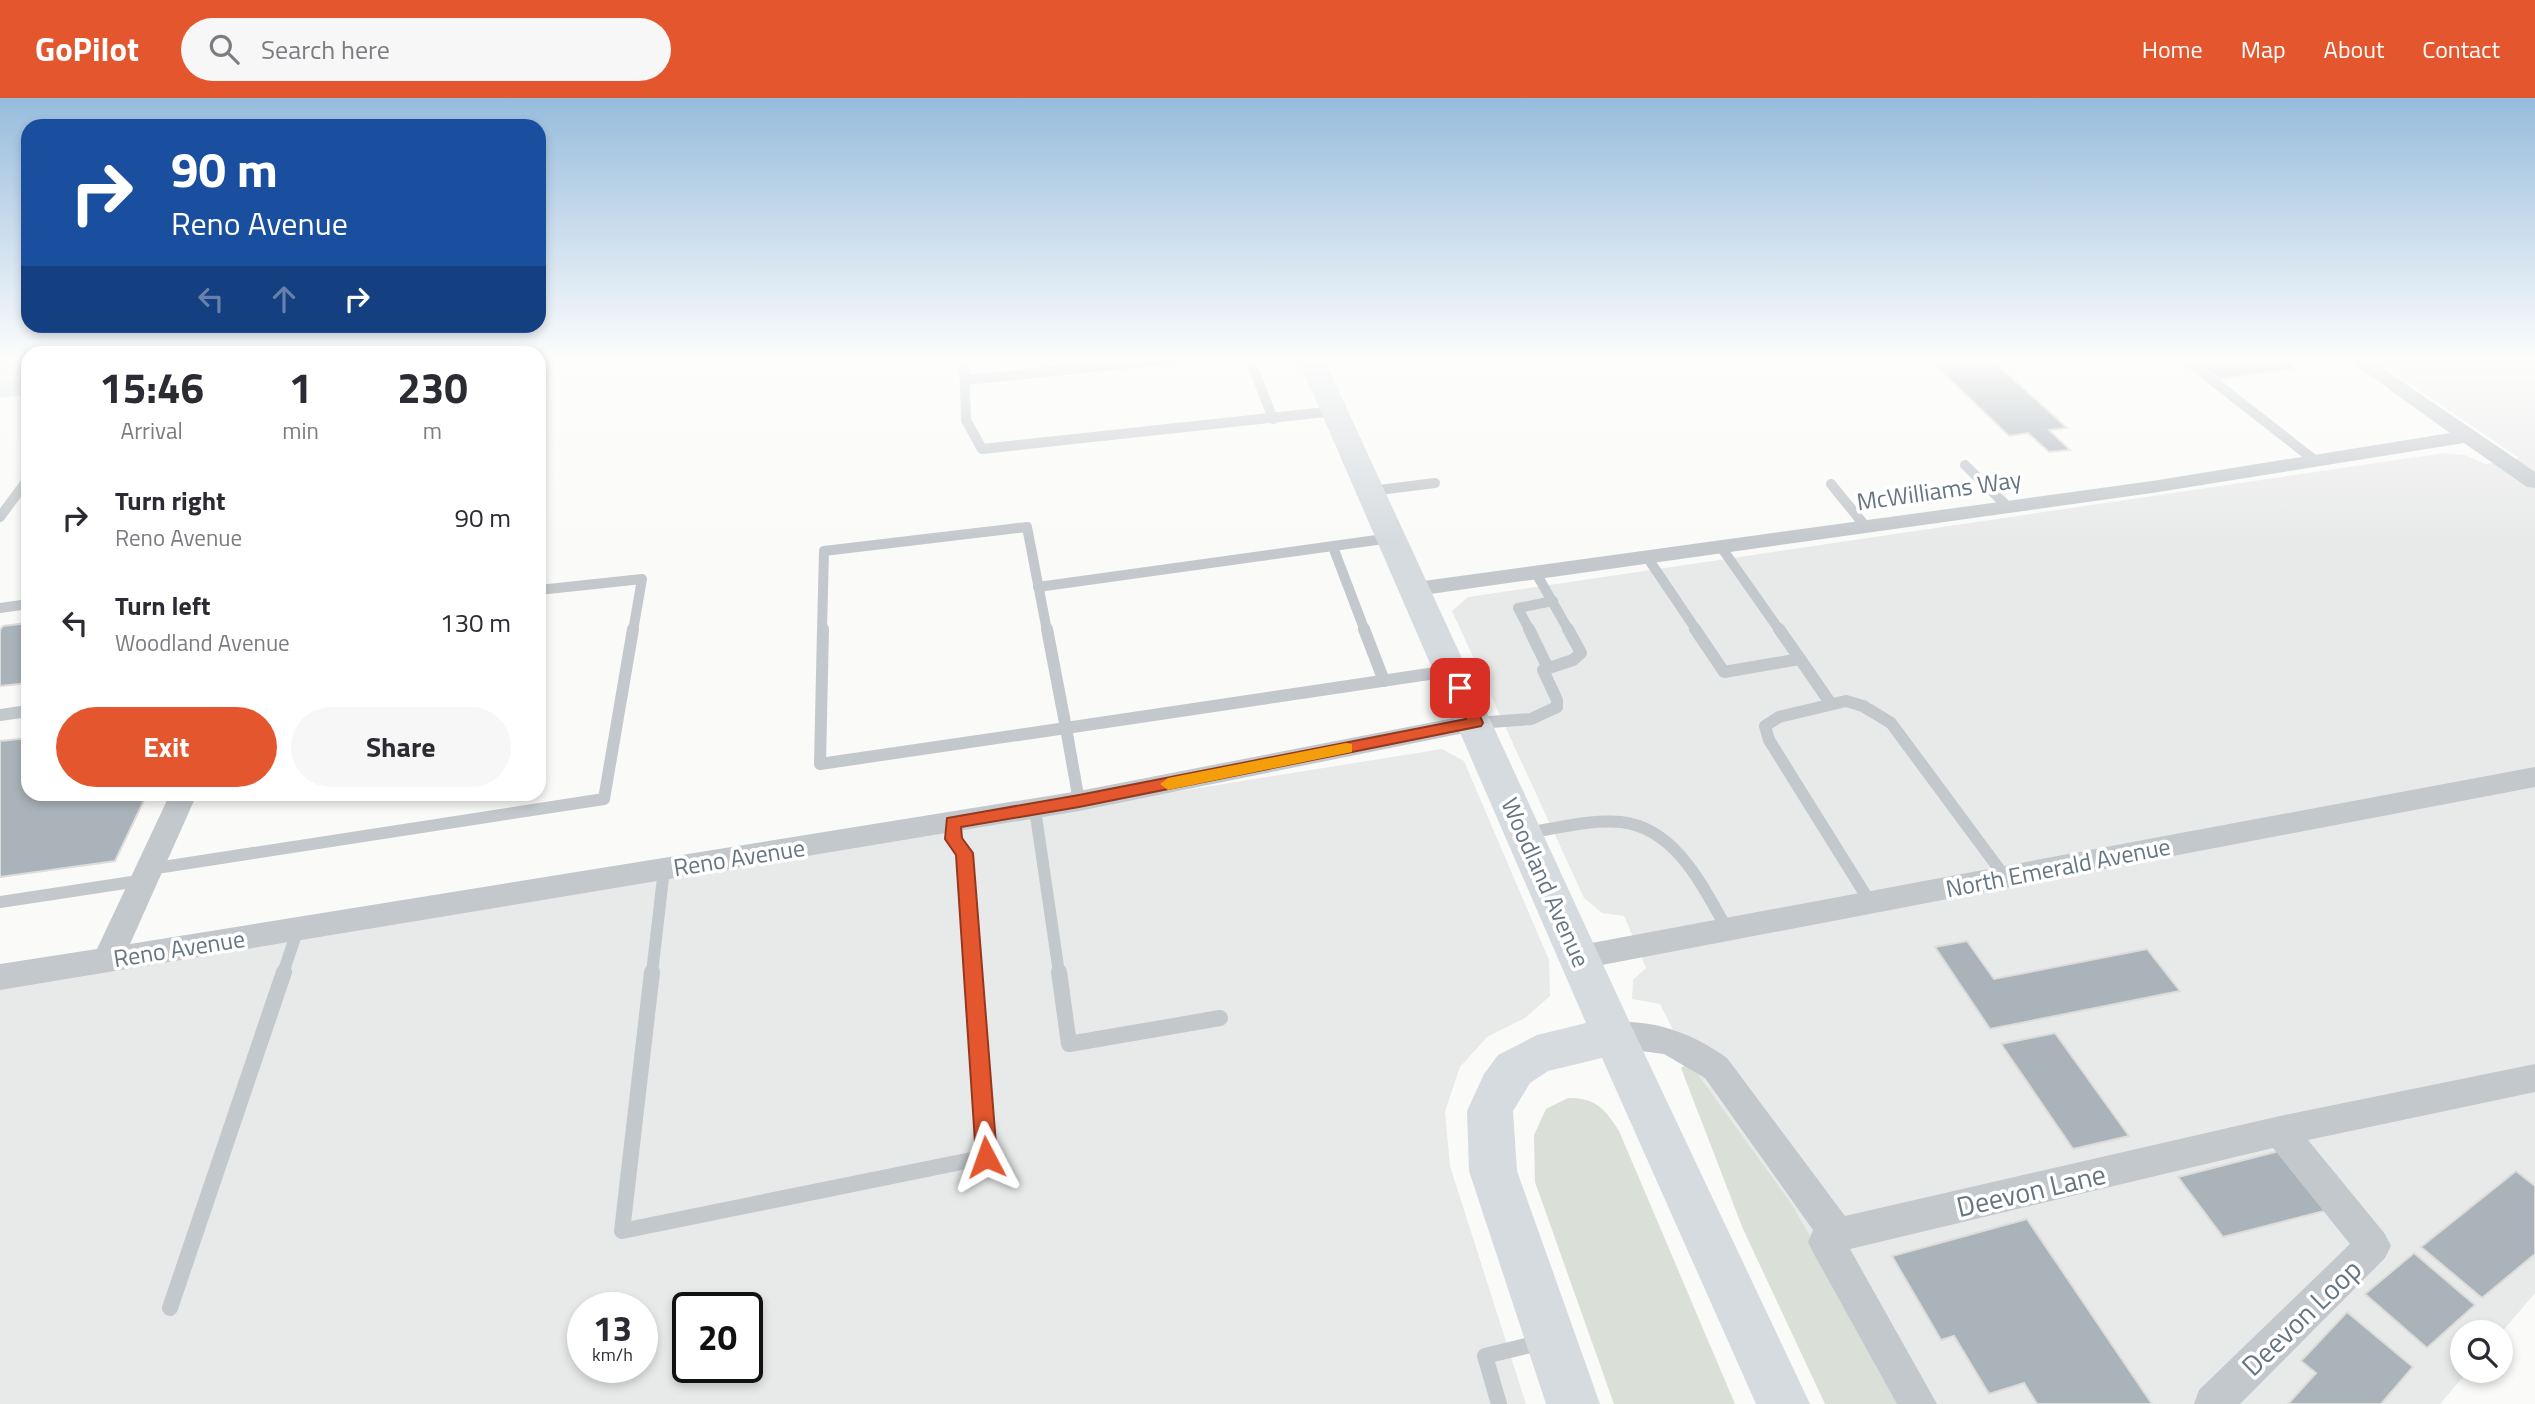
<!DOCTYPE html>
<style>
body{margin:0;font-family:"Titillium Web",sans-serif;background:#f7f7f7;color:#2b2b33;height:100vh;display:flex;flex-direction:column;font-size:26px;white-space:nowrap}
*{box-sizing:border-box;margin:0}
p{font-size:23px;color:#7c7c81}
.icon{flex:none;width:38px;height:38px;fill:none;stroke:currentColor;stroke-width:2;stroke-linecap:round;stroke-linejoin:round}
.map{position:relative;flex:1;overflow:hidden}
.drawer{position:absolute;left:21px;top:248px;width:525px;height:455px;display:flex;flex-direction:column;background:#fff;border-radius:21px;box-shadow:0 4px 10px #0003}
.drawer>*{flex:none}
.guide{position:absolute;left:21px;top:21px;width:525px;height:214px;border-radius:21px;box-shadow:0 4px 10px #0003;background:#1a4fa0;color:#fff;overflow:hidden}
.buttons{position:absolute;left:2450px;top:1222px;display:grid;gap:14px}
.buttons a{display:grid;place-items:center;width:63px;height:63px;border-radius:50%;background:#fff;box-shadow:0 4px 10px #0003;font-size:35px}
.speed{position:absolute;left:567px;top:1194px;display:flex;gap:14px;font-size:35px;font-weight:700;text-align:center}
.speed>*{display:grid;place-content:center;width:91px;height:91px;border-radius:50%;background:#fff;box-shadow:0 4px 10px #0003;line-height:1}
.speed small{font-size:18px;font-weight:400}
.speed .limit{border:4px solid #111;border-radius:10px;background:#fff;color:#111}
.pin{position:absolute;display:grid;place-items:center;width:60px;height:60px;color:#fff;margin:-30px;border-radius:14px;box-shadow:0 4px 10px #0006}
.me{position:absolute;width:77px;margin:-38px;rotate:356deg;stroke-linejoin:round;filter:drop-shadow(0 0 5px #0008)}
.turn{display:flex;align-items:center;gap:24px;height:147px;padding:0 35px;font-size:32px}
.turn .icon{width:91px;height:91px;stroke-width:2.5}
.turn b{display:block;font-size:49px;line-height:60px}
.lanes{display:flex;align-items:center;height:66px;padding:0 35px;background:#0003;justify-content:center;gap:35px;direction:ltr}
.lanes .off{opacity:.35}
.eta{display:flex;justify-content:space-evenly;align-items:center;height:119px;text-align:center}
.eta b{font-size:42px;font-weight:700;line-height:49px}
.primary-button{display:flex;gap:14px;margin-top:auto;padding:14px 35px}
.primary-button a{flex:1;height:80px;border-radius:42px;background:#e4572e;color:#fff;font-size:28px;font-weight:700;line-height:80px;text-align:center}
.primary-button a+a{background:#f7f7f7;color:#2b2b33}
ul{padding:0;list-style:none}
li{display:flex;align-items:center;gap:21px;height:105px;padding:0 35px}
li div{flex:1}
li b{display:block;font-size:26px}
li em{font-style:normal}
header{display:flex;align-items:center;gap:42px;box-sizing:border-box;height:98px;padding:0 35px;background:#e4572e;color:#fff}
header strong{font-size:33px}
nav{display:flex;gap:38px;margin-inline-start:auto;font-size:24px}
.search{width:490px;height:63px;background:#f7f7f7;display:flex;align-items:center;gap:18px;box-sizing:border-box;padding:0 24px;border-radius:38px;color:#7c7c81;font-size:26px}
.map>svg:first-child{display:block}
.built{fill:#e8e9e9;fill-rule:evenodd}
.green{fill:#dadfd7}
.building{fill:#aab3b9;stroke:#dcdcda;stroke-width:2}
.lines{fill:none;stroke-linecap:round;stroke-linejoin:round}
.lane-far2{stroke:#c3c8cc;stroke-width:10}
.lane-far1{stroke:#c3c8cc;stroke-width:12}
.lane{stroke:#c3c8cc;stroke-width:16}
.street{fill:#c3c8cc;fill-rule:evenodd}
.secondary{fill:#d6dbdf;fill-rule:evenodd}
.route{fill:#e4572e;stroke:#94391e;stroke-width:2}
.slow{fill:#f59e0b}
.labels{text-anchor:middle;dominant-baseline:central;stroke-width:7;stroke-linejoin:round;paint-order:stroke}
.street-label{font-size:24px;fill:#657683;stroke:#fff}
.near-street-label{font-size:28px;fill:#657683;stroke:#fff}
</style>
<header>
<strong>GoPilot</strong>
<div class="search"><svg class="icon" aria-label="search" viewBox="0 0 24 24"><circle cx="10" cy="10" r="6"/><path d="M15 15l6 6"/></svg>Search here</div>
<nav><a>Home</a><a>Map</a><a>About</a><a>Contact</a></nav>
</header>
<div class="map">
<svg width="2535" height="1306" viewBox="0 0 2535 1306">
<rect width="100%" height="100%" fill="#fafaf8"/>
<g class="built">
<path d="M0,261H28V282L0,287Z"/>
<path d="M2374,261H2535V1195L2501,1235L2462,1234V1272H2469L2440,1306H1908L1791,1105L1689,964L1660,906L1632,901L1633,882L1646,870L1624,818L1602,815L1584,800L1452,513L1468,499L2444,355L2465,357L2485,366L2519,360Z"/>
<path d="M1442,651L1464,663L1549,862L1550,898L1525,920L1487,939L1460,969L1445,1014L1450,1068L1526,1306H0V882ZM583,1209H642V1269H583ZM688,1209H747V1269H688Z"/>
</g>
<g class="green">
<path d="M1689,964L1791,1105L1908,1306H1825L1743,1131L1681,970Z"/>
<path d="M1568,1000C1596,1000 1604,1010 1619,1033L1735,1306H1614L1535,1084L1534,1037L1546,1011Z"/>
</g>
<g class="building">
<path d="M1929,261H1991L2067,330L2049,332L2070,352L2049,354L2028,335L2009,338Z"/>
<path d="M2193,261H2283L2295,270L2219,281Z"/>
<path d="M28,525V585L0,588V532L3,528Z"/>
<path d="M28,640V696H147L115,763L0,779V643Z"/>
<path d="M1967,843L1994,881L2147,851L2180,893L1990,931L1935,849Z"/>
<path d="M2055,935L2129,1038L2073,1051L2001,946Z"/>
<path d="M2283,1052L2332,1111L2223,1139L2178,1079Z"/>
<path d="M2516,1073L2535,1088V1156L2482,1200L2421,1149Z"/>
<path d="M2027,1121L2152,1306H2037L2024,1285L1989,1296L1954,1238L1941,1242L1892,1158Z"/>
<path d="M2414,1155L2475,1207L2427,1250L2365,1196Z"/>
<path d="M2347,1214L2413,1269L2381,1306H2288L2316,1275L2301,1263Z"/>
</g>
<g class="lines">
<g class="lane-far2">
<path d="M964,261L966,322L982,351L1335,313"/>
<path d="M1250,261L1273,321"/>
<path d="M2185,261L2313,361"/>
<path d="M539,263L558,261"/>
<path d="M966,282L1171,261"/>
<path d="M1965,367L2008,409"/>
<path d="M1831,386L1866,429"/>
<path d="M1371,393L1435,385"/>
<path d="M0,419L28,381"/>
<path d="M1333,449L1365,533"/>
<path d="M1721,449L1780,533"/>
<path d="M1647,459L1697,533"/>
<path d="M1536,475L1569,533"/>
<path d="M1038,489L1391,440"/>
<path d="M539,492L642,481L633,533"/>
<path d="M0,510L28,506"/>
<path d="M822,533L824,453L1027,429L1047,533"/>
<path d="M1530,533L1518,510L1553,503"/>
</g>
<g class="lane-far1">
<path d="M823,531L820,666L1066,630"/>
<path d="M1047,531L1066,630"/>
<path d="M1364,531L1384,583"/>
<path d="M1529,531L1547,568"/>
<path d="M1695,531L1724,574L1800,561L1779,531"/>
<path d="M1800,561L1831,606"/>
<path d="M0,617L28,613"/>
<path d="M1476,625L1531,621L1557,609V602L1543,572L1573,562L1581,555L1568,531"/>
<path d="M1066,630L1079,703"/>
<path d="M1066,630L1449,573"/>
<path d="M1035,711L1059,875"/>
<path d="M952,724L954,741L964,755L973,875"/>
<path d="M1525,735C1556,731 1590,721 1621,724C1676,730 1703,789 1727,831"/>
<path d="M150,771L604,701L633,531"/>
<path d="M0,804L145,782"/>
<path d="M1870,804L1769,642L1765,628L1779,619L1846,603L1863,608L1891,625L2005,779"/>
<path d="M283,875L298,831"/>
<path d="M652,875L664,771"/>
</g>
<g class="lane">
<path d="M652,874L622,1133L986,1059L973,874"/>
<path d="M1059,874L1069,946L1220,920"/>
<path d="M170,1210L284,874"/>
<path d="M1499,1306L1485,1258L1542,1244"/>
</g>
<g class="street">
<path d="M2347,261H2369L2535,374V390L2527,389L2464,345L2152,395L1416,498L1408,496L1404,491L1408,486L1416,484L2152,383L2450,335Z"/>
<path d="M1475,616L1484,619L1488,625L1484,631L1079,713L0,892V866L97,851L170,696H197L130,846L1079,693Z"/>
<path d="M2535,669V689L1581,871L1570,868L1566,859L1570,850L1581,847Z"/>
<path d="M1614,924C1657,922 1693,936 1727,960L1845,1118L2280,1018L2535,966V994L2308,1042L2385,1136L2391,1148L2385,1160L2240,1306H2194L2199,1292L2350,1146L2273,1050L1850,1151L1937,1306H1897L1814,1156L1808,1144L1813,1132L1705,980L1664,956L1603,948L1598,938L1603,928Z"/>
</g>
<g class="secondary">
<path d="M1298,261H1324L1636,938L1810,1306H1756L1602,960L1548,973L1530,985L1513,1013L1517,1073L1600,1306H1546L1469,1073L1467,1013L1484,976L1498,957L1537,937L1586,925Z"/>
<path d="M28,280V296L0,300V284Z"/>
</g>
</g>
<linearGradient id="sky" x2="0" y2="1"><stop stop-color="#96bcdc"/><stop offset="0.59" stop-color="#fdfdfc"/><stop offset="1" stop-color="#fdfdfc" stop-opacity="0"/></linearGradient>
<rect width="2535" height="444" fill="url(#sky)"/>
<path class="route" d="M1460,585L1468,590L1483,625L1481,628L1079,709L961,729L962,740L973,755L997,1059L994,1066L986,1068L979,1066L976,1059L956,757L945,741L947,720L1079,697L1466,621L1453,590Z"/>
<path class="slow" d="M1346,645L1352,646V654L1168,692L1160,686L1168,680Z"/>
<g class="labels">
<g class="street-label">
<text transform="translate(1939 392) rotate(-8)">McWilliams Way</text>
<text transform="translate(739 759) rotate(-9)">Reno Avenue</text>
<text transform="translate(2058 769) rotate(-11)">North Emerald Avenue</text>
<text transform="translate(1546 784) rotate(66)">Woodland Avenue</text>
<text transform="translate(179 850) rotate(-9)">Reno Avenue</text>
</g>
<g class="near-street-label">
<text transform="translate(2031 1092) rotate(-13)">Deevon Lane</text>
<text transform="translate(2301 1219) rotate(-44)">Deevon Loop</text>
</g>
</g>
</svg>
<div class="buttons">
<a><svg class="icon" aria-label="search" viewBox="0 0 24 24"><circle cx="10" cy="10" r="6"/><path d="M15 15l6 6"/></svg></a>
</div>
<div class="speed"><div>13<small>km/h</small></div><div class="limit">20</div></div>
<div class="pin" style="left:1460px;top:590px;background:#d93025"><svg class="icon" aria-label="arrive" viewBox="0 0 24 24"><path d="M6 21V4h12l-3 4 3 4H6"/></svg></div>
<svg class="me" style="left:986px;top:1059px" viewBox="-20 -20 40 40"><path d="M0-17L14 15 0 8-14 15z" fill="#e4572e" stroke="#fff" stroke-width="4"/></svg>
<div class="guide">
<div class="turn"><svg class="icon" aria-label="right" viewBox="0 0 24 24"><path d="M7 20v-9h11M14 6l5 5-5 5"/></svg><div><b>90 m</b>Reno Avenue</div></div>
<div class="lanes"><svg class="icon off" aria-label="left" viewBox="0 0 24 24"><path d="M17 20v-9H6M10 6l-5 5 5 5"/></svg><svg class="icon off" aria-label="ahead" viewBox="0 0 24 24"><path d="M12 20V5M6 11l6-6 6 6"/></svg><svg class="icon" aria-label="right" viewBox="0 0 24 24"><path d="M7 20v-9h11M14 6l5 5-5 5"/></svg></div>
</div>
<section class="drawer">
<div class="eta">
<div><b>15:46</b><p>Arrival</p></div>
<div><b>1</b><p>min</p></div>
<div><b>230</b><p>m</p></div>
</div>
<ul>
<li><svg class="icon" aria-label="right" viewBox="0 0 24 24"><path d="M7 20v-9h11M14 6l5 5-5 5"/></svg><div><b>Turn right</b><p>Reno Avenue</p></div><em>90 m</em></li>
<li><svg class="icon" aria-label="left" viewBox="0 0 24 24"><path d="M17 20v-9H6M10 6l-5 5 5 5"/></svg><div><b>Turn left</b><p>Woodland Avenue</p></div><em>130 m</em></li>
</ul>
<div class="primary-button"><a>Exit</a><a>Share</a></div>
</section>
</div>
